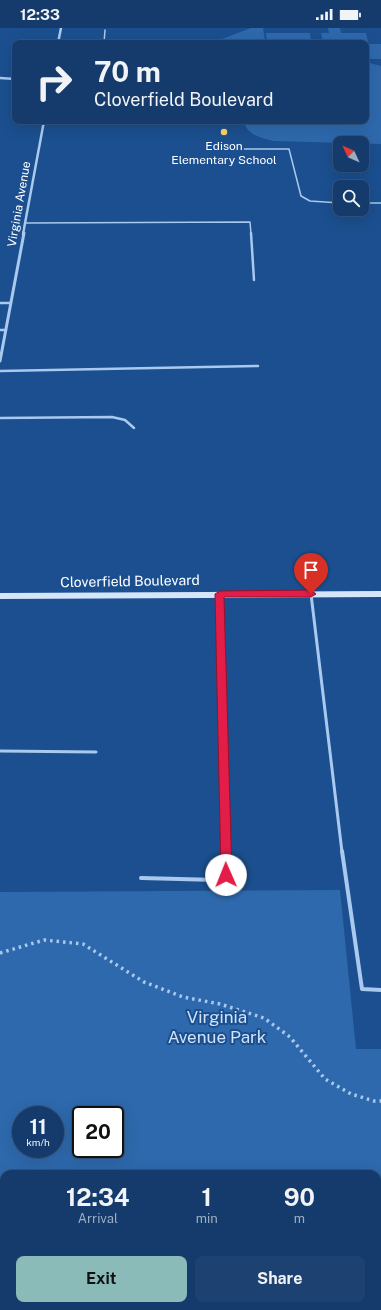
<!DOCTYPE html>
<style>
body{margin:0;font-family:"Public Sans",sans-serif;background:#1d4271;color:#f1f3f6;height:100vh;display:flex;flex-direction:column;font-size:15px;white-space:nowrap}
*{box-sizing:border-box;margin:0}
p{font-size:13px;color:#9dadc1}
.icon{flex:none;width:22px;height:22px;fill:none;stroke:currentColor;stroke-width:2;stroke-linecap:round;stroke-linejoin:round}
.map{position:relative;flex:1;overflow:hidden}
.panel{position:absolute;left:0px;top:1142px;width:381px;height:140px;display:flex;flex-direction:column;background:#143b6b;border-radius:12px 12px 0 0;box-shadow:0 4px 16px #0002,0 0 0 1px #33557e}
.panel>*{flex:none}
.top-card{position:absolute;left:12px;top:12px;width:357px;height:84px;border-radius:8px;box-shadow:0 4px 16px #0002,0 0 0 1px #33557e;background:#143b6b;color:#f1f3f6;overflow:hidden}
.needle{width:26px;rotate:314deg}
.controls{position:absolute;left:333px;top:108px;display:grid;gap:8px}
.controls a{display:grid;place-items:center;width:36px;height:36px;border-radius:8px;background:#143b6b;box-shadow:0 4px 16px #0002,0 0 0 1px #33557e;font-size:20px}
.speed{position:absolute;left:12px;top:1078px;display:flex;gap:8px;font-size:20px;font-weight:700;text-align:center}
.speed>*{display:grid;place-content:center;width:52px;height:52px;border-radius:50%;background:#143b6b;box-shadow:0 4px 16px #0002,0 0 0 1px #33557e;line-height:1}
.speed small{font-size:10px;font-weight:400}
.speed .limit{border:2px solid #111;border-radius:6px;background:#fff;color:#111}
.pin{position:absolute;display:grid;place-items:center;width:34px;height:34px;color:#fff;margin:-41px -17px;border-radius:50% 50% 50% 0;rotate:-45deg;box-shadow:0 0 4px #0007}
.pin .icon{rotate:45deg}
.me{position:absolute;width:44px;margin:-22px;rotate:359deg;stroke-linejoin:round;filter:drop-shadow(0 0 3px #0008)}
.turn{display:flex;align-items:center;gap:14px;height:84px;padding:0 16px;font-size:18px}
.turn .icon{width:52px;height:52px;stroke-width:2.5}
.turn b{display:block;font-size:28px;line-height:34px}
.eta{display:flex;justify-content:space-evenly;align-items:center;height:68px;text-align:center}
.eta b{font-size:24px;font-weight:700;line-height:28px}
.primary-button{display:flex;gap:8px;margin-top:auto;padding:8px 16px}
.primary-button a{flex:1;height:46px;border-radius:8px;background:#8bbbb9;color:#111;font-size:16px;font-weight:700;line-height:46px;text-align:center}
.primary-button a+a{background:#1d4271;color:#f1f3f6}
.status{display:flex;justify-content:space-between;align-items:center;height:28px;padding:0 20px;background:#143b6b;direction:ltr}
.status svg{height:11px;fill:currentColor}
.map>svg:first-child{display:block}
.green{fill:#2e69ad;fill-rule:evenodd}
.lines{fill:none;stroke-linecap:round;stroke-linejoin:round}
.path{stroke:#a9c9ee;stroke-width:3.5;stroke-dasharray:2.5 4;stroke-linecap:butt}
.lane-far3{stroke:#a9c9ee;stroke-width:1.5}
.lane-far2{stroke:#a9c9ee;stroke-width:2.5}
.lane-far1{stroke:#a9c9ee;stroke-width:3}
.lane{stroke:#a9c9ee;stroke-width:4}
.street-far1{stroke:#a9c9ee;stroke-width:2.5}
.street{stroke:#a9c9ee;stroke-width:3}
.secondary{fill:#d6e6fa;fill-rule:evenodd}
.route{fill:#e11d48;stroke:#92132f}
.poi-dot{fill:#ffd166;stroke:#1b4f8f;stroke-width:1.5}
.labels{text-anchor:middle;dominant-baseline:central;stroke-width:4;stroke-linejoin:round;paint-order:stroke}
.far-poi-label{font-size:12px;fill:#fff;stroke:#1b4f8f}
.far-street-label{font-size:12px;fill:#fff;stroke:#1b4f8f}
.street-label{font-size:14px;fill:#fff;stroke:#1b4f8f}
.near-park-label{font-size:17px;fill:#cfe3fa;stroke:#1b4f8f}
</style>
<div class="status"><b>12:33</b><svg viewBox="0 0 49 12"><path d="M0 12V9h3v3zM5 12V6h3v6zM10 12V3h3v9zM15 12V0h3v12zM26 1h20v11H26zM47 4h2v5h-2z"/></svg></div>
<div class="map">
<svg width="381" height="1282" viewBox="0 0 381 1282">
<rect width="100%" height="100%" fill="#1b4f8f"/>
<g class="green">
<path d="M251,0H263L265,13L219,15L222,11Z"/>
<path d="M328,0H340L341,5H366L368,14H323L321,5H329Z"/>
<path d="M266,5H310L311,14H267Z"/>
<rect x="366" y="16" width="15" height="15"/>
<path d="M366,34L381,38V116L274,113C263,111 246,107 244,93H366Z"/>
<path d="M340,862L356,1021H381V1282H0V864ZM21,1087H55V1121H21ZM81,1087H115V1121H81ZM4,1146H377V1278H4Z"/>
</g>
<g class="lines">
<g class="path">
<path d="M0,925L44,912L83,916L144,954L183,969L220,976L264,990L290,1009L325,1051L351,1066L374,1073H381"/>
<path d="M377,1224L381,1223"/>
<path d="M210,1278L213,1282"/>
<path d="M35,1282L38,1278"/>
<path d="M307,1282L310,1278"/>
</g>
<g class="lane-far3">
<path d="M104,15L105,2"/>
<path d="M221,121H289L301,168L310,173L340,175"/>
<path d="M362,175H381"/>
<path d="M26,195L250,194L251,206"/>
</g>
<g class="lane-far2">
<path d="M251,205L254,252"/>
<path d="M0,275H10"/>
<path d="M0,302H6"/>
<path d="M0,343L258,338"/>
<path d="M0,390L112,389L125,392L134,400"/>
</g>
<g class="lane-far1">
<path d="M311,566L342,824"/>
<path d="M220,567L226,824"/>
<path d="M0,723L96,724"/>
</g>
<g class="lane">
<path d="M342,823L362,961L381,962"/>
<path d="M141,850L217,852L226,847L225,823"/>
</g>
<g class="street-far1">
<path d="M58,15L61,0"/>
<path d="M0,50L15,51"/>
<path d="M23,206L44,93"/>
</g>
<path class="street" d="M0,333L24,205"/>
<path class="secondary" d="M381,563V569L0,571V565Z"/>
</g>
<path class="route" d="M311,562L316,566L311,569H224L232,847L230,850L226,851L223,850L221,847L215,566L220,563Z"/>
<circle class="poi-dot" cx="224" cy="104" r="4"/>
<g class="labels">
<g class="far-poi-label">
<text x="224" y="118">Edison<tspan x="224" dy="14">Elementary School</tspan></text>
</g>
<g class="far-street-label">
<text transform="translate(19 176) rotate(-80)">Virginia Avenue</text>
</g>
<g class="street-label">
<text transform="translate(130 553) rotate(-1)">Cloverfield Boulevard</text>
</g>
<g class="near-park-label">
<text x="217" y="989">Virginia<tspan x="217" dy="20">Avenue Park</tspan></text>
</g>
</g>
</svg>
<div class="controls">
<a><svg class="needle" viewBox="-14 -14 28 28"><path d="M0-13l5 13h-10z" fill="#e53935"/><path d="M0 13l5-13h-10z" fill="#9dadc1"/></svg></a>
<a><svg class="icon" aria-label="search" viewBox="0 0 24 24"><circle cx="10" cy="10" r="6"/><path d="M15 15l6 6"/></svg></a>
</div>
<div class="speed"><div>11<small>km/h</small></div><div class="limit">20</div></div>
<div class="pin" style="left:311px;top:566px;background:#d93025"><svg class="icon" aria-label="arrive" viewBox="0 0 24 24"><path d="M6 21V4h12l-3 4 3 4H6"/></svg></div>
<svg class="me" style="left:226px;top:847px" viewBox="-20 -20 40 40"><circle r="19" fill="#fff"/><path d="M0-13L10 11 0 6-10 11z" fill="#e11d48"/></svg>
<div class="top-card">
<div class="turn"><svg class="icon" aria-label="right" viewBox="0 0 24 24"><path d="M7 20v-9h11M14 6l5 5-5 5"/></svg><div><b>70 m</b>Cloverfield Boulevard</div></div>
</div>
<section class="panel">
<div class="eta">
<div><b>12:34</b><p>Arrival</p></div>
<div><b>1</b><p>min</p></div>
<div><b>90</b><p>m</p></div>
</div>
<div class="primary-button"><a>Exit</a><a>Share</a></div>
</section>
</div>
